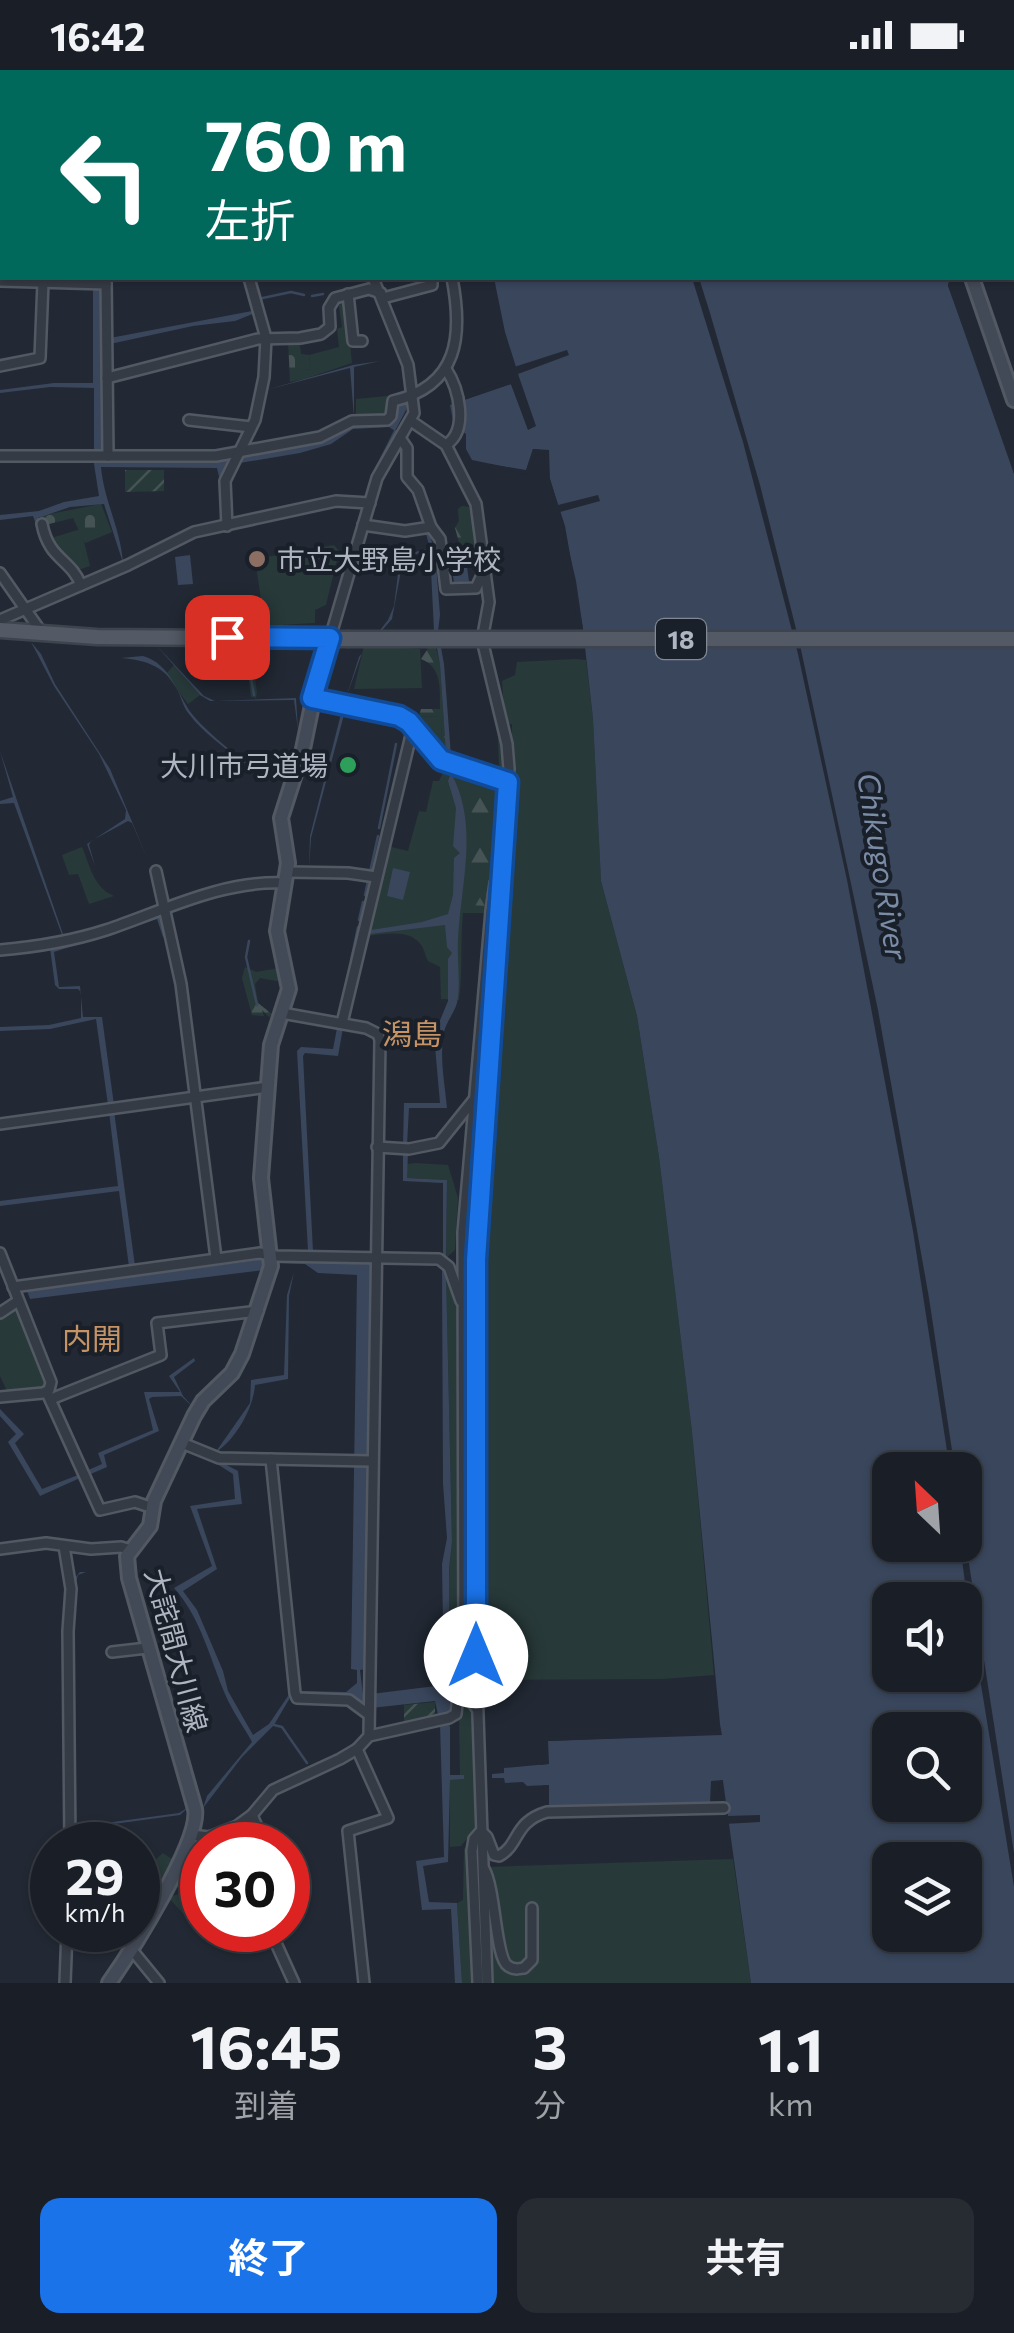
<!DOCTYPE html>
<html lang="ja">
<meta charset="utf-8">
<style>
body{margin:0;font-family:Commissioner,"Noto Sans JP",sans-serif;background:#272c33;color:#f1f3f6;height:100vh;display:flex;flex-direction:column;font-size:38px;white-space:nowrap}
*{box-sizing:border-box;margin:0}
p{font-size:32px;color:#9fa2a7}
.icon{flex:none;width:55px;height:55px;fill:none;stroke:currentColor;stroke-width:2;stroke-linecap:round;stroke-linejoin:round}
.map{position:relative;height:1913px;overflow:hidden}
.sheet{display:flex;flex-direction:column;background:#1a1f27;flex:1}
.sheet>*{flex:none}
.guide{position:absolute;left:0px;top:0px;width:1015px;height:210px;box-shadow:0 2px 8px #0004,0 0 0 2px #383d44;background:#00695c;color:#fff;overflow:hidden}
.needle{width:65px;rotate:335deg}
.controls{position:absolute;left:872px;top:1382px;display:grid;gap:20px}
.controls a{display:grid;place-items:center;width:110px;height:110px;border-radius:20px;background:#1a1f27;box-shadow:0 2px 8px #0004,0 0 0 2px #383d44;font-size:50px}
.speed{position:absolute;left:30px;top:1752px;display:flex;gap:20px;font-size:50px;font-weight:700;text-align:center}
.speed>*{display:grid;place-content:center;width:130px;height:130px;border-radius:50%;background:#1a1f27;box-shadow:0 2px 8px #0004,0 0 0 2px #383d44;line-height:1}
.speed small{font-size:25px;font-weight:400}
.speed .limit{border:15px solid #d22;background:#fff;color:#111}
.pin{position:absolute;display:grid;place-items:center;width:85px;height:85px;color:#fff;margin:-42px;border-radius:20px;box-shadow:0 5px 15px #0006}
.me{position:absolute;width:110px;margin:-55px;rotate:0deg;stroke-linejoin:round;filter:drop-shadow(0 0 8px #0008)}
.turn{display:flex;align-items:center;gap:35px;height:210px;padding:0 40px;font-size:45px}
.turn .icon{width:130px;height:130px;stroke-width:2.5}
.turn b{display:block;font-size:70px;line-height:85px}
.eta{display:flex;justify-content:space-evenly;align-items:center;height:170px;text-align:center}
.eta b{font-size:60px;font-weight:700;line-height:70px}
.cta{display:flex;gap:20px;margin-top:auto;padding:20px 40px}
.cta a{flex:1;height:115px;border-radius:20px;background:#1a73e8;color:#fff;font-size:40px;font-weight:700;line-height:115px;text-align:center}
.cta a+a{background:#272c33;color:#f1f3f6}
.status{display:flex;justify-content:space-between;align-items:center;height:70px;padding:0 50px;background:#1a1f27;direction:ltr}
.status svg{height:28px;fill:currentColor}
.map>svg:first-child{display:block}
.green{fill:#283939}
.forest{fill:url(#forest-firs)}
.cemetery{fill:url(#cemetery-stones)}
.garden{fill:url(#garden-furrows)}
.water{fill:#39465c;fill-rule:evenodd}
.pier{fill:#222934}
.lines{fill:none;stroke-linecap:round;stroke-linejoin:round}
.stream{stroke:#39465c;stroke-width:2.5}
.minor-casing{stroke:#525963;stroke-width:14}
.secondary-casing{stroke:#525963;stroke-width:18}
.primary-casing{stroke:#3e444e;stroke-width:19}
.minor{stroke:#353b45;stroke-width:9}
.secondary{stroke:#434a57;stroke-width:12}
.primary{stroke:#535a65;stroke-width:14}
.primary-bridge-casing{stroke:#3e444e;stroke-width:19;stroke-linecap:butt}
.primary-bridge{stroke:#535a65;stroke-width:14}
.route-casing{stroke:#114b97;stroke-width:25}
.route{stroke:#1a73e8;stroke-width:18}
.education-dot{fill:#8d6e63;stroke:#1a2029;stroke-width:4}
.leisure-dot{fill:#2e9e5b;stroke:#1a2029;stroke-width:4}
.labels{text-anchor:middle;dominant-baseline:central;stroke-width:8;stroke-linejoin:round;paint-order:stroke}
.shield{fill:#1a2029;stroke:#828994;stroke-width:2.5}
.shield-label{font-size:25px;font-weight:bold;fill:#afb6c2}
.poi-label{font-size:28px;fill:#afb6c2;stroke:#1a2029;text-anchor:start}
.street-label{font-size:28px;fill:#afb6c2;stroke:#1a2029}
.water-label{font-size:30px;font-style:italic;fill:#7b8ca7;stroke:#1a2029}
.neighbourhood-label{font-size:30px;fill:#c69365;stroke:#1a2029}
</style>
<div class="status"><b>16:42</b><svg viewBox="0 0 49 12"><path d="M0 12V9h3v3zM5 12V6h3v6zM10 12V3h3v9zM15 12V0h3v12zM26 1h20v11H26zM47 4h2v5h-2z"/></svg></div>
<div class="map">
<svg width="1014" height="1913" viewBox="0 0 1014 1913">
<defs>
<pattern id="forest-firs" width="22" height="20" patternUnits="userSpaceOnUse" patternTransform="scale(2.5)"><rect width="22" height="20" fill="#283939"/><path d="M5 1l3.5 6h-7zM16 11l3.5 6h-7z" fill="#455354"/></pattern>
<pattern id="cemetery-stones" width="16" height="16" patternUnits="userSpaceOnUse" patternTransform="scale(2.5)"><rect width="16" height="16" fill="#283939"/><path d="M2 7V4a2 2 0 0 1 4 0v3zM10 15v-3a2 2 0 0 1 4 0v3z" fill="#455354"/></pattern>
<pattern id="garden-furrows" width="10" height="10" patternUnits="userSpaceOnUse" patternTransform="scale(2.5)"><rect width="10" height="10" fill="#283939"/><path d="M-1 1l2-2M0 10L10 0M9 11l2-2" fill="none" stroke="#455354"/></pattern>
</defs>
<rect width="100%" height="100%" fill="#222934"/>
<g class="green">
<path d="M345,227L352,293L304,309L303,300L311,299L309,285L339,277L337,259L342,257L338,230Z"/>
<path d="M387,326V345L356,347V329Z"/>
<path d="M81,459L90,496L75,501L48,469Z"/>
<path d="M334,475L339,481L326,535L315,540V553L265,556L255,489Z"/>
<path d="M250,573L257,622L256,628L251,627L244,574Z"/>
<path d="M364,576L420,579L422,618L354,619Z"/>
<path d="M576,589L586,590L593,649L601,811L637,946L659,1087L692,1362L714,1605L663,1609L485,1610L482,1607C481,1435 477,1264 486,1092C493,946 513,801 512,654H505L502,611L515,605L517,592Z"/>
<path d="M174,595L200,625L188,634L166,604Z"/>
<path d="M419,646L441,647L442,678L419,652Z"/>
<path d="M497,646L504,675V699L493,702L455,689L478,690L492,695L493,698L499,697Z"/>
<path d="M445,698L495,715L501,726L488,843H463C460,872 463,901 459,930L441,929L440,897L428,891C425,886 425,881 422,876C411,858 383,864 366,866L387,776L408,781L419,741L426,742L433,711H439Z"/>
<path d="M82,777C90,796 94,818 114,826L89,834L78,804L69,805L62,785Z"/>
<path d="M415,1093L448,1095L458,1128L455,1180L446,1188L447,1110L407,1108V1094Z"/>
<path d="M446,1201L461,1238L464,1585L454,1639L450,1642L449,1499L452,1472Z"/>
<path d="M14,1239L20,1242L48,1313L47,1318L43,1320L8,1323L0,1306V1246Z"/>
<path d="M463,1615L475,1650L477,1756L461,1776L450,1777V1710L464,1709L460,1705L459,1646Z"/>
<path d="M470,1772L473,1913H462L457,1833L463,1830L464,1779Z"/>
<path d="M163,1783L172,1789L158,1815L144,1800Z"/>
<path d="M733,1789L751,1913H492L488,1797Z"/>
<path d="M191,1821L202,1840V1846L191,1852L168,1827Z"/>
</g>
<g class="forest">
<path d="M462,436L469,437L480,492L477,497L471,495L467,478L459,473L455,458L459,451L458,439Z"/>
<path d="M429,577L436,578L440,595L446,684L443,685L419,656V652L423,653L442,677L441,647L419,646L421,639H440C440,618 442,597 421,589Z"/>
<path d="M468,708L476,715L478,725L501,726L497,779L488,836L468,835L471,772L463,709Z"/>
<path d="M245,897L256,902L281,898L284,907L277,911L260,908L255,914L258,933L272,944L269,947L262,940L264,946L252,945L242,908Z"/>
</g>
<g class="cemetery">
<path d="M288,269L299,270L301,284L309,285L311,299L304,300V309L290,312Z"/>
<path d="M101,434L112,462L85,473L73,448L41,456L40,446Z"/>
</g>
<g class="garden">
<path d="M125,400H164V421L125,422Z"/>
<path d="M435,1632V1648L404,1653V1635Z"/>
</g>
<g class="water">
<path d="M446,0H880V2H447Z"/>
<path d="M0,199L2,208H101L103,390L221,389L297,377L334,367L355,355L388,352L395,337L406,333V340L395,361L389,357L353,359L331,374L300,383L228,395L222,420L217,398L101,397C104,431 121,460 123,493L104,434L70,437L38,448L45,476L78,515L47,484L33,446L0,450V445L39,441L64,432L99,426L94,394V318L50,317L0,323V320L54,313H93V211L0,208Z"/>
<path d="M244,208H246L255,243L235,251L193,256L110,274V268L252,241Z"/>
<path d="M494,208H950L948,216L1009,384L1014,404V1913H751L723,1711H711V1733L548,1738V1715L527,1716L523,1712L505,1713L504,1708H492V1704L504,1703V1698L548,1694L547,1671L721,1664L692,1362L659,1087L637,946L601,811L593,649L583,559L565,456L550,410L549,381L533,379L526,401L472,390L466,379V364L454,356L450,335L511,314L528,359L518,304L520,297H516L505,262ZM890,1400H965V1475H890ZM890,1530H965V1605H890ZM890,1660H965V1735H890ZM890,1790H965V1865H890Z"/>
<path d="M380,291L354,297V347L350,298L266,320L353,295Z"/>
<path d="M429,463L435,481L440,545L438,561L444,594L451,686L446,684L440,595L434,561L430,480L410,486L402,495L392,549L362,583L346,628L359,587L388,550L394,536L399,496L408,484L430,478L426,464Z"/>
<path d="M465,482L469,511L454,513L450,484Z"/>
<path d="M190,485L193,514L178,515L175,487Z"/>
<path d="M31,572L41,584L55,614L110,699L148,790L132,753L128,751L91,771L89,775L95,796L87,774L125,749L126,740L99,684L54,616Z"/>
<path d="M156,575L204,626L215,631L296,628L298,660L294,630L210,631L200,625Z"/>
<path d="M143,586C171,594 177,624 192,644C203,658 238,689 251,693H243C225,677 204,664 189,644C184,638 182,631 179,623C167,597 147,590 121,588Z"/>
<path d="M342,640L345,641L311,768L309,799L310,766Z"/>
<path d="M0,681L63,864L62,865L14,733L0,734V731L13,727Z"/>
<path d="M451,703C480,756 460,815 458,871C457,890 461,916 457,933C454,944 444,954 443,968C440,991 445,1015 447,1038H409L407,1075L403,1074L404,1033H440L434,965L448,931V889L452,883L447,877L445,855L370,864L371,860L422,852L448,844L453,825L454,788L460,783L453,776L456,738L448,711Z"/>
<path d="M393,798L410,802L403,830L387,826Z"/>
<path d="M160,845L167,866L163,867L157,849L54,882L59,917L80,916L83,947H102L114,1035H108L96,949L50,959L0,961V957L49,955L81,948V922L78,919H59L55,915L50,878Z"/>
<path d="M337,958H343L338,986L305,983L303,986L313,1181H308L297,981L301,977L333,979Z"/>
<path d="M114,1041L135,1196L129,1197L119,1121L0,1136V1131L118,1116L109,1042Z"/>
<path d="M403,1082L408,1083L407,1108L447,1110L446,1188L443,1186V1113L403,1111Z"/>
<path d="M265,1189V1200L30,1229L27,1221Z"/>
<path d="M276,1189L371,1192L365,1599L360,1600L363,1625L370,1628L371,1624L444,1615L442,1494L447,1468L443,1414L442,1197L446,1201L452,1472L449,1499L450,1642L446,1645L450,1657V1705H464V1709L450,1710L448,1792L423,1796L429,1832L457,1833L462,1913H455L451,1839L422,1840L416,1791L444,1787L440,1654L435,1631L371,1638L370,1635H362L352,1626L300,1624L299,1621L346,1622L357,1613V1600L351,1599L357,1205L318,1203L305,1194L276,1193Z"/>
<path d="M294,1202L289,1226L288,1309L255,1315C253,1340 235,1370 215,1383L250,1333L251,1310L284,1305L287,1225Z"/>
<path d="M194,1288L195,1291L174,1307L183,1326L193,1337L181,1326L152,1327L149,1329L159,1361L104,1385L107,1397L86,1406L84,1402L102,1394L98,1383L153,1360L144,1322H180L169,1306Z"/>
<path d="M0,1339L24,1364L15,1373L42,1419L78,1405L80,1408L40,1426L8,1372L16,1364L0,1346Z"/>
<path d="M219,1391L238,1401L242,1434L197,1439L217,1499L183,1521L197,1540L223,1601L228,1621L253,1665L269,1654L290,1623L291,1626L274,1655L242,1687L203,1738L207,1726L252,1672C244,1657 232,1641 225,1624C210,1589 201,1548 174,1518L212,1496L190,1436L235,1429L233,1404L217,1394Z"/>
<path d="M80,1502H86L78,1505L76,1512L72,1564L76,1757L179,1743L187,1738L186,1732L189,1737L180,1745L77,1759L76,1775H73L71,1562L74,1509Z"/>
</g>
<g class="pier">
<path d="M692,208H699L710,243L760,415L797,563L941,562L948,575H800L878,940L929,1228L955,1400H950L913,1161L847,810L798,584L743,372Z"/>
<path d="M950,208H956L953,216L1014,382V404L948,215Z"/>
<path d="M567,280L569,285L518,304L536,356L528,360L511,314L466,329V324L510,309L515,310L511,298Z"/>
<path d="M533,379L549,380L548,402L558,435L598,425L600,431L560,442L576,511L583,559H578L560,457L545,411L544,385L536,384L527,405L490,399L489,394L526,400Z"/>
<path d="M965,1468L1014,1783V1817L968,1535L960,1475H965Z"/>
<path d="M715,1656H720L722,1665L548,1671L549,1694L540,1695V1690H543V1670L546,1667L716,1660Z"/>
<path d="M723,1710V1732H727L728,1746L760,1745V1752L724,1754L718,1716L716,1734L545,1742L543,1739V1715H549V1738L710,1733L711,1711Z"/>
</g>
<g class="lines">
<g class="stream">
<path d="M1012,151H1014"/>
<path d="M312,226L323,224"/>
<path d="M258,229L291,222L304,225"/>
<path d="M376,399L395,361"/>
<path d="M245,576L254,625"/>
<path d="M379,758L396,674"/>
<path d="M370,802L378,766"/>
<path d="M365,825L368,811"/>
<path d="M359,850L363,832"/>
<path d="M249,871L246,887L257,935"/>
<path d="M351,891L358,857"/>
<path d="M345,924L349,901"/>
<path d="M274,1655L282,1657L307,1693"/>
<path d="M364,1663V1647"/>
</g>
<g class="minor-casing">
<g id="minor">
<path d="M209,0L210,2"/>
<path d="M328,0V2"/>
<path d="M381,0L382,2"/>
<path d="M392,0L393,2"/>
<path d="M912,0L913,2"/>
<path d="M34,2L35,0"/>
<path d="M97,2L98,0"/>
<path d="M956,2L960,0"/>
<path d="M0,29H2"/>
<path d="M1012,56H1014"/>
<path d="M0,143L2,144"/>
<path d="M1012,165L1014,167"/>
<path d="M106,208L108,386"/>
<path d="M0,211L106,214"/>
<path d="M348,224L353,271H362"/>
<path d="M383,228L432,215V208"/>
<path d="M0,296L40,288L43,212"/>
<path d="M446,299C459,319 469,360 446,375"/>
<path d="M107,308L258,269L300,268L321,264L330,257L329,238L335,228L369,219L381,223"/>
<path d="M189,350L251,357"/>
<path d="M411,351L446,375L476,434L489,532L482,570L507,674L509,699L482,1088L474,1282L476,1586L487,1913"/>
<path d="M400,368L407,378V407L418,420L431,457"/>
<path d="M0,386H216L320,367L352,351L387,350L391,346L393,331C459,316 463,265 452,208"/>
<path d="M42,454C49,490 70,488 81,515"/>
<path d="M363,455L405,461L431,457L440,469L446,519L476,518L483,503"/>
<path d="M227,456L225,411L255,350L264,307L266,268L249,208"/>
<path d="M0,503L42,563"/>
<path d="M0,550L128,495L194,462L336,431L370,433"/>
<path d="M330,568L377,408L414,343L408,295L373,208"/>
<path d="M313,628L399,646L409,652L441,691L508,712"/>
<path d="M156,801L181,914L216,1188"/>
<path d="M288,802L348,803L376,807"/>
<path d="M0,880C35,877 72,871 106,860C163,841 222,810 284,813"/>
<path d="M282,943L366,958L378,964L380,970L369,1666"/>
<path d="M342,953L413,657"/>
<path d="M0,1054L268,1017"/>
<path d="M377,1077L409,1079L439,1073L476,1027"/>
<path d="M0,1183L51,1312L49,1320L43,1323L0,1327"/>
<path d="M13,1217L260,1183L276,1186L439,1189L449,1197L461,1231"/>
<path d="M0,1243L18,1231"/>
<path d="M48,1325L100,1440L135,1432L153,1438"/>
<path d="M51,1329L161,1285L157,1253L258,1241"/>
<path d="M182,1373L219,1388L371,1391"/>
<path d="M271,1389L295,1623L297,1628L349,1630L368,1644"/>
<path d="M64,1476L71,1519L68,1561L70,1775"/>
<path d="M0,1479L46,1473L91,1479L121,1477L131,1480"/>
<path d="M112,1582L147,1578"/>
<path d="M464,1605L463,1162L491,841L495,813L502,798"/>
<path d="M357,1679L388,1748L348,1761L364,1913"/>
<path d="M252,1745L263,1770"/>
<path d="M224,1763L234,1775"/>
<path d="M191,1765L209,1767L237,1756L252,1745L273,1720L340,1689L357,1679L369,1666L449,1648L456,1644L459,1614L464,1605L471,1631L477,1639"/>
<path d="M484,1799C496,1820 495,1888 508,1896C514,1900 518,1899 524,1898L532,1890V1838"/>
<path d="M270,1860L294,1913"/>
<path d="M132,1880L159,1913"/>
<path d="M65,1913L67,1860"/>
<path d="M478,1913L472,1781L474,1769L481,1761L487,1767L494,1785L499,1786C520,1775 513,1752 547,1742L724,1738"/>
</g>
</g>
<g class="secondary-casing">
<g id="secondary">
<path d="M903,0L904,2"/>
<path d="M972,208L1014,330"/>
<path d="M109,1913C130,1883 201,1771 195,1739L129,1508L127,1486L150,1456L154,1431L194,1346L203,1331L232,1303L242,1284L271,1196L261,1108L271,975L289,919L277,861L288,793L281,748L303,679L318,606L330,568"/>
</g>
</g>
<g class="primary-casing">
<path id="primary" d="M0,560L97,567L347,569"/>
</g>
<use href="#minor" class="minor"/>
<use href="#secondary" class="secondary"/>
<use href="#primary" class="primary"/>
<g class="primary-bridge-casing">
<path id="primary-bridge" d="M347,569H1014"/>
</g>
<use href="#primary-bridge" class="primary-bridge"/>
</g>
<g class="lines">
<g class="route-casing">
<path id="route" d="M227,567L330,568L312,628L399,646L409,652L441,690L508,712L476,1190V1586"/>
</g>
<use href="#route" class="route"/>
</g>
<circle class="education-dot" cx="257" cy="489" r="10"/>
<circle class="leisure-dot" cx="348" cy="695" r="10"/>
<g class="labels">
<rect class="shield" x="656" y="549" width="50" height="40" rx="8"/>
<g class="shield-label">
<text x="681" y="569">18</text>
</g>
<g class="poi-label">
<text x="277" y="489">市立大野島小学校</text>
<text x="328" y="695" text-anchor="end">大川市弓道場</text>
</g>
<g class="street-label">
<text transform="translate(177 1580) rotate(75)">大詫間大川線</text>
</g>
<g class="water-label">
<text transform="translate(884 796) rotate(81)">Chikugo River</text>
</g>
<g class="neighbourhood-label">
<text x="412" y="962">潟島</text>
<text x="92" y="1267">内開</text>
</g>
</g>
</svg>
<div class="controls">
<a><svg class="needle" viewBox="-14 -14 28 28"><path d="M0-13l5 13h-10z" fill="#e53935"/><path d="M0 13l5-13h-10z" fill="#9fa2a7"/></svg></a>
<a><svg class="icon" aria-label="sound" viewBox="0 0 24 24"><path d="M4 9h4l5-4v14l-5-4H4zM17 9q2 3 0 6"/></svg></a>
<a><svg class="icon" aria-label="search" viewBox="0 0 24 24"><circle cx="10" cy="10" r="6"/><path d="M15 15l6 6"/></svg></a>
<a><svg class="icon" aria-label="layers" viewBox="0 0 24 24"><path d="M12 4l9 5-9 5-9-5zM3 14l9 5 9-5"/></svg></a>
</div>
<div class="speed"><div>29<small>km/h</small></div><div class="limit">30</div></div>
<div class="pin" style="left:227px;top:567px;background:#d93025"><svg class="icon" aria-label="arrive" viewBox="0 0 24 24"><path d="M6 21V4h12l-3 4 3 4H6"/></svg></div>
<svg class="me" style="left:476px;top:1586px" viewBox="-20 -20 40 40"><circle r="19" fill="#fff"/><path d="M0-13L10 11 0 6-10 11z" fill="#1a73e8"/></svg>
<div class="guide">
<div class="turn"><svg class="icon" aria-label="left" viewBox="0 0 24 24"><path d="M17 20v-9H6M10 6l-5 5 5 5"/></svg><div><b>760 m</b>左折</div></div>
</div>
</div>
<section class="sheet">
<div class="eta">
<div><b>16:45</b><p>到着</p></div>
<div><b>3</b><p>分</p></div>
<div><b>1.1</b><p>km</p></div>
</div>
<div class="cta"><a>終了</a><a>共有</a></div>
</section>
